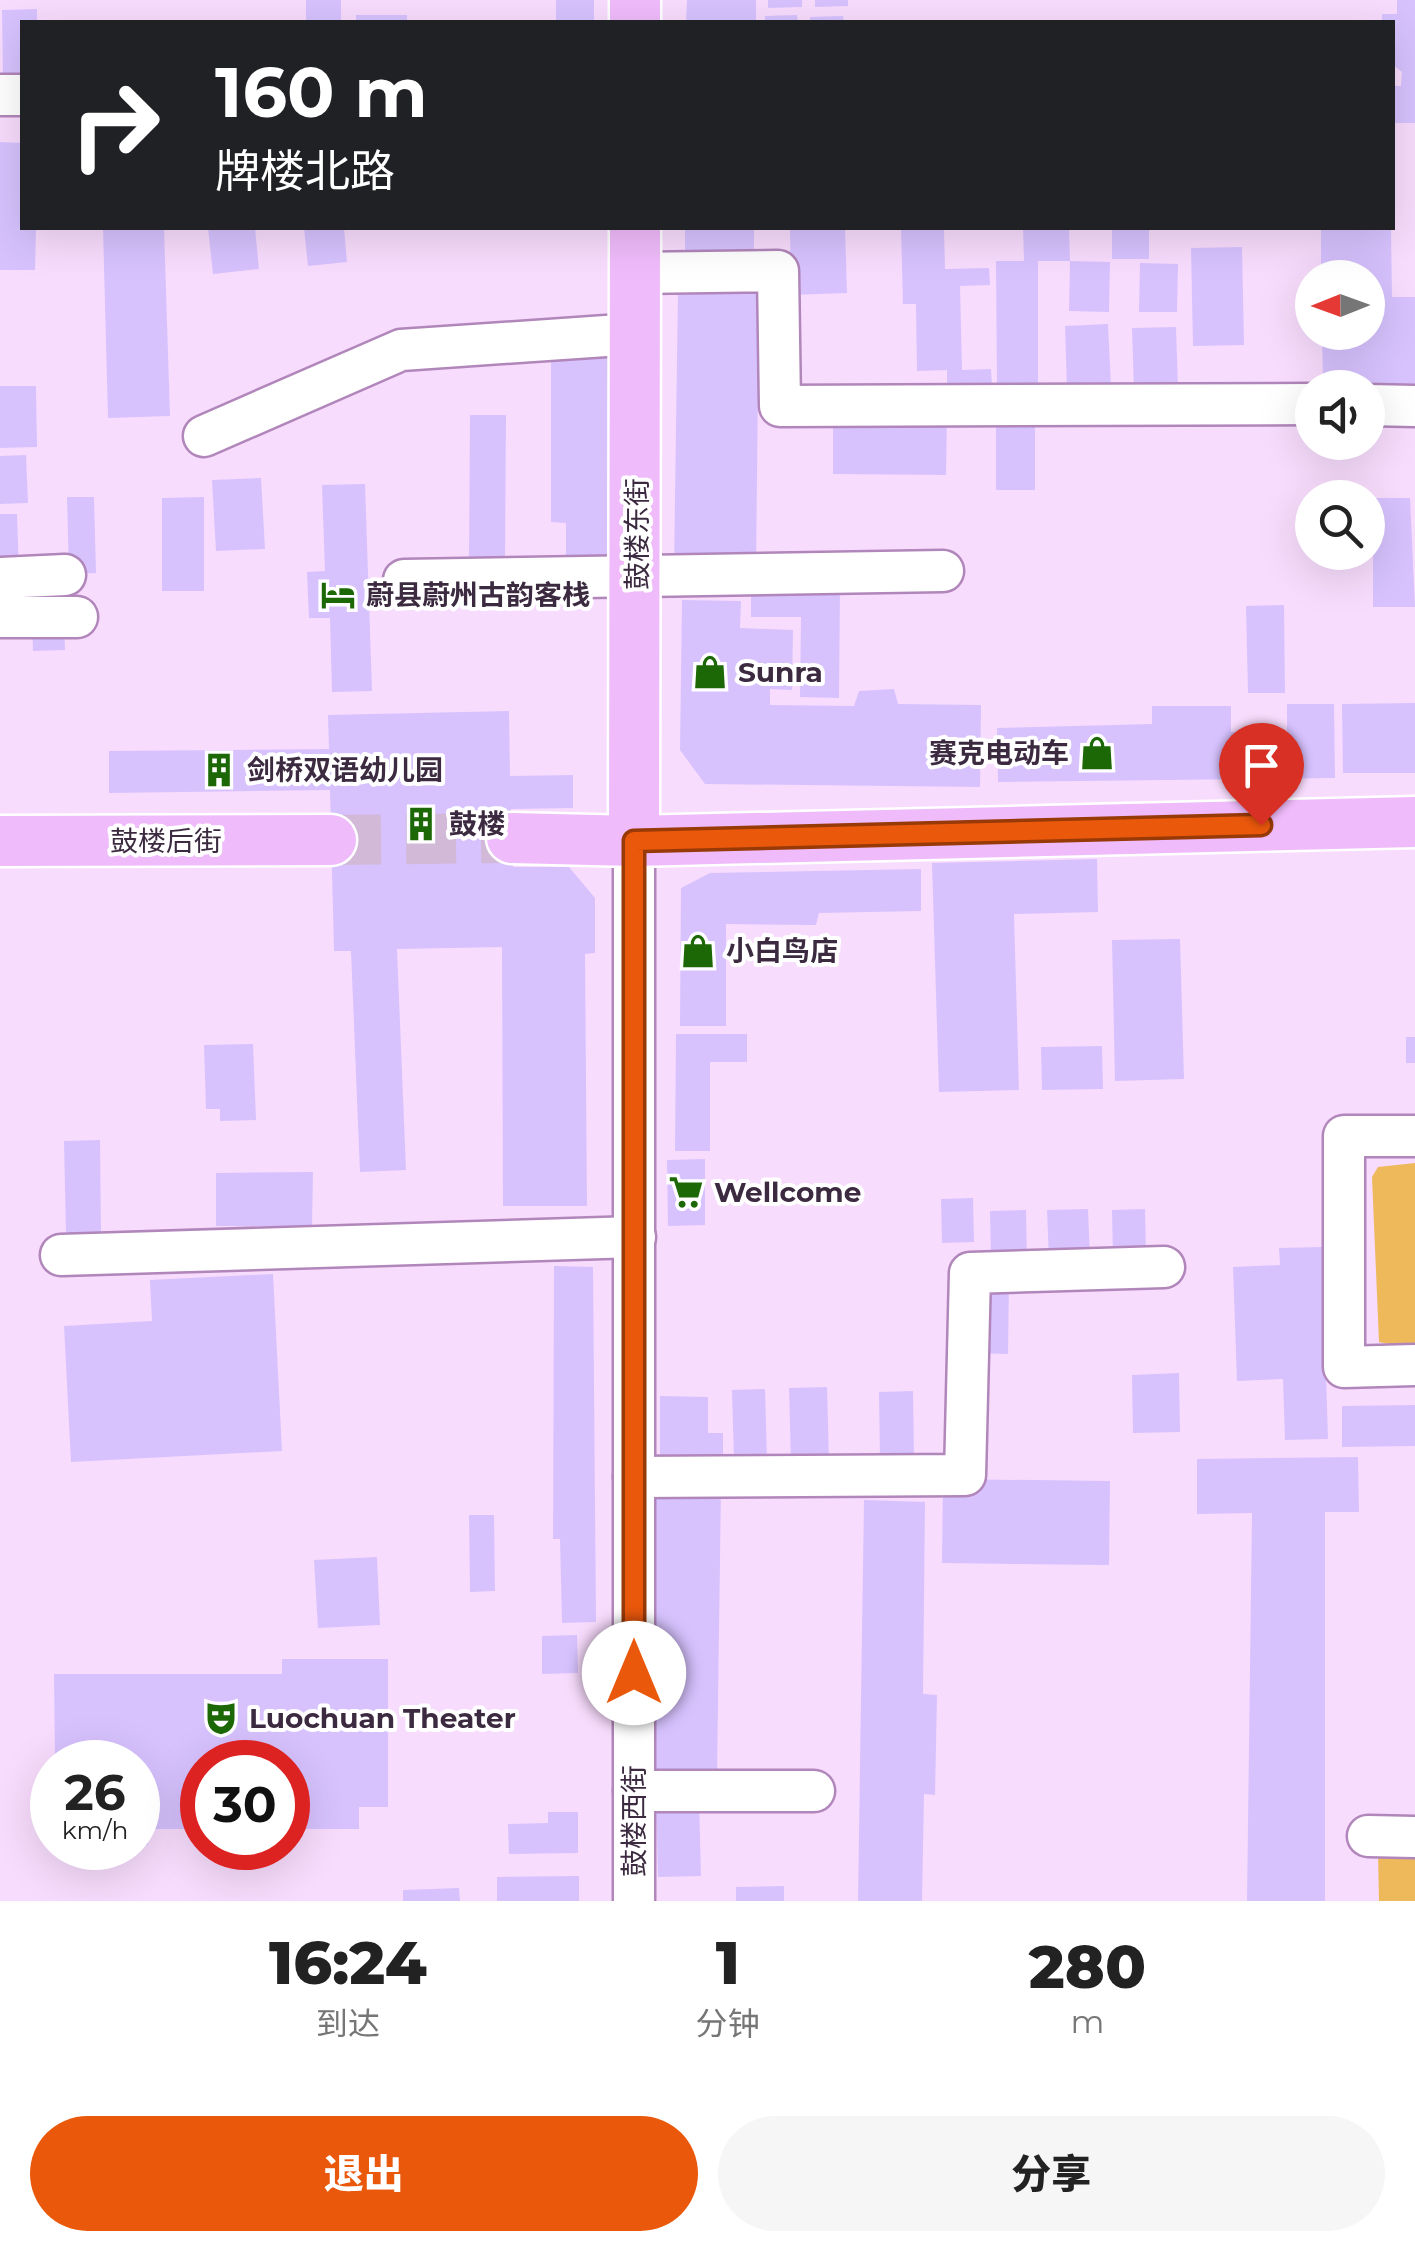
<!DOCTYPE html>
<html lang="zh">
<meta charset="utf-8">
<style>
body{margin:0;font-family:Montserrat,"Noto Sans SC",sans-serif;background:#f6f6f6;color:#222;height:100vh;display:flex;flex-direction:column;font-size:38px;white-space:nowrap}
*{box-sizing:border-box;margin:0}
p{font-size:32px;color:#767676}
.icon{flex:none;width:55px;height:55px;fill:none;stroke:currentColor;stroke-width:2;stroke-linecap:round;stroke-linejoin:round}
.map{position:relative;height:1901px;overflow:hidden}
.sheet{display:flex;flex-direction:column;background:#fff;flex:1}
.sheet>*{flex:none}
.guide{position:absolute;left:20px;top:20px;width:1375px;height:210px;border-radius:0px;box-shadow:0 10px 40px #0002;background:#202124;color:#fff;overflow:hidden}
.needle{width:65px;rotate:269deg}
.buttons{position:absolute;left:1295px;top:260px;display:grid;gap:20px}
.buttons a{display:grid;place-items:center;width:90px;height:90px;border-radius:50%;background:#fff;box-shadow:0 10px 40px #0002;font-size:50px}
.speed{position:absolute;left:30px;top:1740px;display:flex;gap:20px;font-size:50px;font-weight:700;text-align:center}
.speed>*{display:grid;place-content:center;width:130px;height:130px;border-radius:50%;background:#fff;box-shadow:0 10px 40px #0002;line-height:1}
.speed small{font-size:25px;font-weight:400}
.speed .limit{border:15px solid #d22;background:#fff;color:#111}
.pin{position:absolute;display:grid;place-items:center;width:85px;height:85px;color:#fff;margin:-102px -42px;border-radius:50% 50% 50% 0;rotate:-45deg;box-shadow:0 0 10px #0007}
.pin .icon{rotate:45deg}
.me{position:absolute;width:110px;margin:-55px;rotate:0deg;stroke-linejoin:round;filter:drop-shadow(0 0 8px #0008)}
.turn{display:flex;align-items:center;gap:35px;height:210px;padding:0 30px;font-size:45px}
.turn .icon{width:130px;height:130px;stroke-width:2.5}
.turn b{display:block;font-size:70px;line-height:85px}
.eta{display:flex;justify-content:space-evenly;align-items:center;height:170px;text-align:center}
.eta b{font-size:60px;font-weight:800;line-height:70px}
.cta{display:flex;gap:20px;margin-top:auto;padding:20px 30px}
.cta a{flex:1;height:115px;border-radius:60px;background:#ea580c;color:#fff;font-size:40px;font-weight:800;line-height:115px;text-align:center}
.cta a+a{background:#f6f6f6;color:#222}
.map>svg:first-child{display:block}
.green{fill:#edb95b}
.building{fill:#d7c2fe}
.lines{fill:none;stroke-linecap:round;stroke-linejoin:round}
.major-tunnel{stroke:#d2b9d7;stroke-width:50;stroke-dasharray:50 25;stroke-linecap:butt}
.minor-casing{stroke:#b186ba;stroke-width:45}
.major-casing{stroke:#fff;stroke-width:55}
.minor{stroke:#fff;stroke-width:40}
.major{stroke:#f0bbfb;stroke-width:50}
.route-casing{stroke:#983908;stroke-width:25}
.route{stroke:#ea580c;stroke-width:18}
.labels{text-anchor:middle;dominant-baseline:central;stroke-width:8;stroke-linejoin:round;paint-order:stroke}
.street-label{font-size:28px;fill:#3c2b40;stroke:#fff}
.poi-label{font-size:28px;font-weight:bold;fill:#3c2b40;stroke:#fff;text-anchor:start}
</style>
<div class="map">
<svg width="1415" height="1901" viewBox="0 0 1415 1901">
<rect width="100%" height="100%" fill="#f8dcfd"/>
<g class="green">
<path d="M1415,1163V1349L1379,1342L1372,1177L1378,1167Z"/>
<path d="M1378,1852H1415V1901H1379Z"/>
</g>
<g class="building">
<rect x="306" y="0" width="35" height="22"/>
<rect x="556" y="0" width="38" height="22"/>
<path d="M687,0H756V22H686Z"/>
<path d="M768,0H802V7L768,8Z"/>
<path d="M815,0H848V6L815,7Z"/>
<path d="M1397,0H1415V123H1392V86H1401L1402,72L1392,64V22H1382V14H1397Z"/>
<path d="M37,9V22H22V76L3,77L2,10Z"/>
<rect x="356" y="15" width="51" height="7"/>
<path d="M797,15L798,22H765V16Z"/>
<path d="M843,16L844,22H810V17Z"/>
<path d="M0,142L22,143V228H36L35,270H0Z"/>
<path d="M103,228H164L170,416L108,418Z"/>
<path d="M208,228H255L259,269L213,274Z"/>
<path d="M304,228H344L347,262L308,266Z"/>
<rect x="685" y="228" width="69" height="28"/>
<path d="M790,228H845L847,293L791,295Z"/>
<path d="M901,228H944L945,269L989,268L990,285L960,286L962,370L991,369L992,388L947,389V370L917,371L916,304H903Z"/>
<path d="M1023,228H1069L1070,261H1038V389H997L996,261H1024Z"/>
<rect x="1112" y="228" width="37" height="31"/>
<path d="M1321,228H1391L1392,297H1415V399L1401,400V384L1323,385L1322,332H1368V278H1321Z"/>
<path d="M1242,247L1244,345L1193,346L1191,248Z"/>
<path d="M1070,261L1110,262L1109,312L1069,311Z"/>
<path d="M1140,263L1178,264L1177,312H1139Z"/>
<path d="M678,289H759L756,569L674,568Z"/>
<path d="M1108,324L1111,387L1067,389L1065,326Z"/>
<path d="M1176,327L1178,390L1134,392L1132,328Z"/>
<path d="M551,357H608L609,561H566V523L551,522Z"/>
<path d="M0,386H36L37,447L0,448Z"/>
<path d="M470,415H506L505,558H469Z"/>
<path d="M833,417L947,419L946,475L833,474Z"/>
<rect x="996" y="417" width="39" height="73"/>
<path d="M26,455L28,503L0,504V456Z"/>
<path d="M261,478L265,549L216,551L212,480Z"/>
<path d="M365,484L372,691L332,692L330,618H309L307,572L325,571L322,485Z"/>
<path d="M67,497H94L96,573L69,574Z"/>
<path d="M204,497V591H162V498Z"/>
<path d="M1373,498H1410L1415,607H1373Z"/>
<path d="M0,514H17L19,573H0Z"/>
<path d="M751,585L840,586L839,698L800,697L801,617H751Z"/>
<path d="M682,600L741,601L740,628L793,630L792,690L770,689V705L854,706L859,691L894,689L898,704L981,705L980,787L705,784L680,750Z"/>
<path d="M1284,605L1285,693H1248L1246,606Z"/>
<path d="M64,619L65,650L33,651L32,620Z"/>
<path d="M1415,703V773H1343L1342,704Z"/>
<path d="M1287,704H1334L1335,778L998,782L997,728L1152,724V706H1231V732H1287Z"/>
<path d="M509,711L510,776L573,775V808L511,809L513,867H569L595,898V953L585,954L587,1206H503L502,947L397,949L406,1170L360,1172L351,951H334L330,790L109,793V751L329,749L328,715Z"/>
<path d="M1097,859L1098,912L1014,914L1019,1090L939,1092L932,863Z"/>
<path d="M921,869V911L819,913L816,925L726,924V1026H680L681,888L710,873Z"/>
<path d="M1180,939L1184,1079L1115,1081L1112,940Z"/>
<path d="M676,1034H747V1062H710V1151H675Z"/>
<rect x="1406" y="1037" width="9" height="26"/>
<path d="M253,1044L256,1120L220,1121V1109H206L204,1045Z"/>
<path d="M1102,1046L1103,1089L1042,1090L1041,1047Z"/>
<path d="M100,1140L101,1235L66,1236L64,1141Z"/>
<path d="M705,1159V1225L668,1226L667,1160Z"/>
<path d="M313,1172L312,1226H216V1173Z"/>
<path d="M973,1198L974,1242L942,1243L941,1199Z"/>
<path d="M1088,1209L1090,1260L1049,1261L1047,1210Z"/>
<path d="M1145,1209L1146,1258H1113L1112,1210Z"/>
<path d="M1026,1210L1027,1261H991L990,1211Z"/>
<path d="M1322,1247L1328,1439L1285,1440L1283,1379L1237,1381L1233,1267L1280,1265L1279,1248Z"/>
<path d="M554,1266L593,1267L596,1622L562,1623L560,1539H553Z"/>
<path d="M273,1274L282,1451L71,1462L64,1326L152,1321L150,1280Z"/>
<path d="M975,1281H1009L1008,1354L974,1353Z"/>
<path d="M1179,1373L1180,1432L1133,1433L1132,1375Z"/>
<path d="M827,1387L829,1462L791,1463L789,1388Z"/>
<path d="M765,1389L767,1459L734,1460L732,1390Z"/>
<path d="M913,1391L914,1458L880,1459L879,1392Z"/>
<path d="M660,1396L708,1397V1433H723V1458H660Z"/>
<path d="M1415,1405V1446L1342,1447V1406Z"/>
<path d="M1358,1457L1359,1512H1325V1901H1247L1252,1513L1197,1514V1459Z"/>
<path d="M943,1479L1110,1481L1109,1565L942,1563Z"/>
<path d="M656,1485L721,1487L717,1777L653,1778Z"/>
<path d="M864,1500L925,1502L923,1694L937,1695L935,1795L924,1794L922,1901H858Z"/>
<path d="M469,1515H494L495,1591L470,1592Z"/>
<path d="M377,1557L380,1625L318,1628L314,1560Z"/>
<path d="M577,1635L578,1673L542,1674V1636Z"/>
<path d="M282,1659H388V1807H359V1829H288V1762H202V1829H148V1845H138V1762H55L54,1674H282Z"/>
<path d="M656,1799H699L701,1876L658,1877Z"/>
<path d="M548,1812H578V1853L509,1854L508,1824L548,1823Z"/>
<path d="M579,1876V1901H497V1877Z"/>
<path d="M784,1886V1901H736V1887Z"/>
<path d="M459,1888L460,1901H403V1890Z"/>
</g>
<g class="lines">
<path class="major-tunnel" d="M331,840L512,838"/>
<g class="minor-casing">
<g id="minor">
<path d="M0,95H22"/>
<path d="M635,273L778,271L780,406L1312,404"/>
<path d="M1368,405L1415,406"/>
<path d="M204,436L401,350L635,334"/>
<path d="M0,578L65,575"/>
<path d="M404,580L943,571"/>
<path d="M0,617H77"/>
<path d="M1415,1136H1344V1367L1415,1365"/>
<path d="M61,1255L635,1237"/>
<path d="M634,1477L965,1475L970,1273L1164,1267"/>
<path d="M634,1791H814"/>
<path d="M1368,1836L1415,1837"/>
<path d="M634,1901V841"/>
</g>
</g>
<g class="major-casing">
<g id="major">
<path d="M635,22V0"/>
<path d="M512,838L634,841L1415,822"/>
<path d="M0,841L331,840"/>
<path d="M634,841L635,228"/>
</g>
</g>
<use href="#minor" class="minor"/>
<use href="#major" class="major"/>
</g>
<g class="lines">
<g class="route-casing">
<path id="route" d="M634,1673V841L1261,825"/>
</g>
<use href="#route" class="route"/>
</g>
<defs>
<g id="hotel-bare" transform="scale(2.7)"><path d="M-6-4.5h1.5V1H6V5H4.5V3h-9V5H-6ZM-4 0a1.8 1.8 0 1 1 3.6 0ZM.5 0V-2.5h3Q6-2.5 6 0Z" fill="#1c6806" stroke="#fff" stroke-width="2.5" paint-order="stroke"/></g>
<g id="shop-bare" transform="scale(2.7)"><path d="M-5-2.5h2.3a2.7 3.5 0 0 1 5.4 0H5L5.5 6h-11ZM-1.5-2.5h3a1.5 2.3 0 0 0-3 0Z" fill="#1c6806" stroke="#fff" stroke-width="2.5" paint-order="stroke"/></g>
<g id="building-bare" transform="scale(2.7)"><path d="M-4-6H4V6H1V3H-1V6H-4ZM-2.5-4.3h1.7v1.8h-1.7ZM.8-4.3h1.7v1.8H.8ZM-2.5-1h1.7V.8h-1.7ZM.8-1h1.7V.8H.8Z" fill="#1c6806" stroke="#fff" stroke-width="2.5" paint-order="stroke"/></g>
<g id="supermarket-bare" transform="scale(2.7)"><path d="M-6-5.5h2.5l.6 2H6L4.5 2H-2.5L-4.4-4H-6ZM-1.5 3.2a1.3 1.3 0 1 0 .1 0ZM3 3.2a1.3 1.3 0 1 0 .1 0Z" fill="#1c6806" stroke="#fff" stroke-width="2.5" paint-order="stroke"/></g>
<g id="theatre-bare" transform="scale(2.7)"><path d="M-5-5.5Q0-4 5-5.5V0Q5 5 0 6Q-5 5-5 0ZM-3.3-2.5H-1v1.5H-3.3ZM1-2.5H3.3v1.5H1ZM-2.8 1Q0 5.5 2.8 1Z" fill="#1c6806" stroke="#fff" stroke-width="2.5" paint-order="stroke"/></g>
</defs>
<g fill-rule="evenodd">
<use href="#hotel-bare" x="338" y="595"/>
<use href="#shop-bare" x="710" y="672"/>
<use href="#shop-bare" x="1097" y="753"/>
<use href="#building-bare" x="219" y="770"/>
<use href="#building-bare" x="421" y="824"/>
<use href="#shop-bare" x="698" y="951"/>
<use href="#supermarket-bare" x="686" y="1192"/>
<use href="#theatre-bare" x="221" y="1718"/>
</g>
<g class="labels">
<g class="street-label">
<text transform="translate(637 534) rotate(-90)">鼓楼东街</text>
<text x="166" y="841">鼓楼后街</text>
<text transform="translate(634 1821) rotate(-90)">鼓楼西街</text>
</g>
<g class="poi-label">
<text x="366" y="595">蔚县蔚州古韵客栈</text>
<text x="738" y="672">Sunra</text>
<text x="1069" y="753" text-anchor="end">赛克电动车</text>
<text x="247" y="770">剑桥双语幼儿园</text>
<text x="449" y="824">鼓楼</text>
<text x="726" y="951">小白鸟店</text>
<text x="714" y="1192">Wellcome</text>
<text x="249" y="1718">Luochuan Theater</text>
</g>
</g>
</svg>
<div class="buttons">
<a><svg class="needle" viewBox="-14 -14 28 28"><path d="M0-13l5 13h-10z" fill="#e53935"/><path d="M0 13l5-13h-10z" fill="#767676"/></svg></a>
<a><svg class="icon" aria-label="sound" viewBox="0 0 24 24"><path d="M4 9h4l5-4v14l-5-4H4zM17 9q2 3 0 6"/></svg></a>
<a><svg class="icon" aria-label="search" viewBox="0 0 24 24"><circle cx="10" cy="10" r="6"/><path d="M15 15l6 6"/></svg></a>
</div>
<div class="speed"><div>26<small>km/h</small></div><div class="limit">30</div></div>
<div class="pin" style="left:1261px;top:825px;background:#d93025"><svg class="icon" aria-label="arrive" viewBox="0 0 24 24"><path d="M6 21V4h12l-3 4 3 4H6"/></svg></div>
<svg class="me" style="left:634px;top:1673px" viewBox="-20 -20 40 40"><circle r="19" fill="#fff"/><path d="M0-13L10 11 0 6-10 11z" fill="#ea580c"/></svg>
<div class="guide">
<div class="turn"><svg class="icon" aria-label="right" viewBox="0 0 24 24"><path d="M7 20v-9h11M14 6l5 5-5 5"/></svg><div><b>160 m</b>牌楼北路</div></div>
</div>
</div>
<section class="sheet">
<div class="eta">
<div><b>16:24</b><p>到达</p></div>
<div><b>1</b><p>分钟</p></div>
<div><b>280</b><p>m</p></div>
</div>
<div class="cta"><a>退出</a><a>分享</a></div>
</section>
